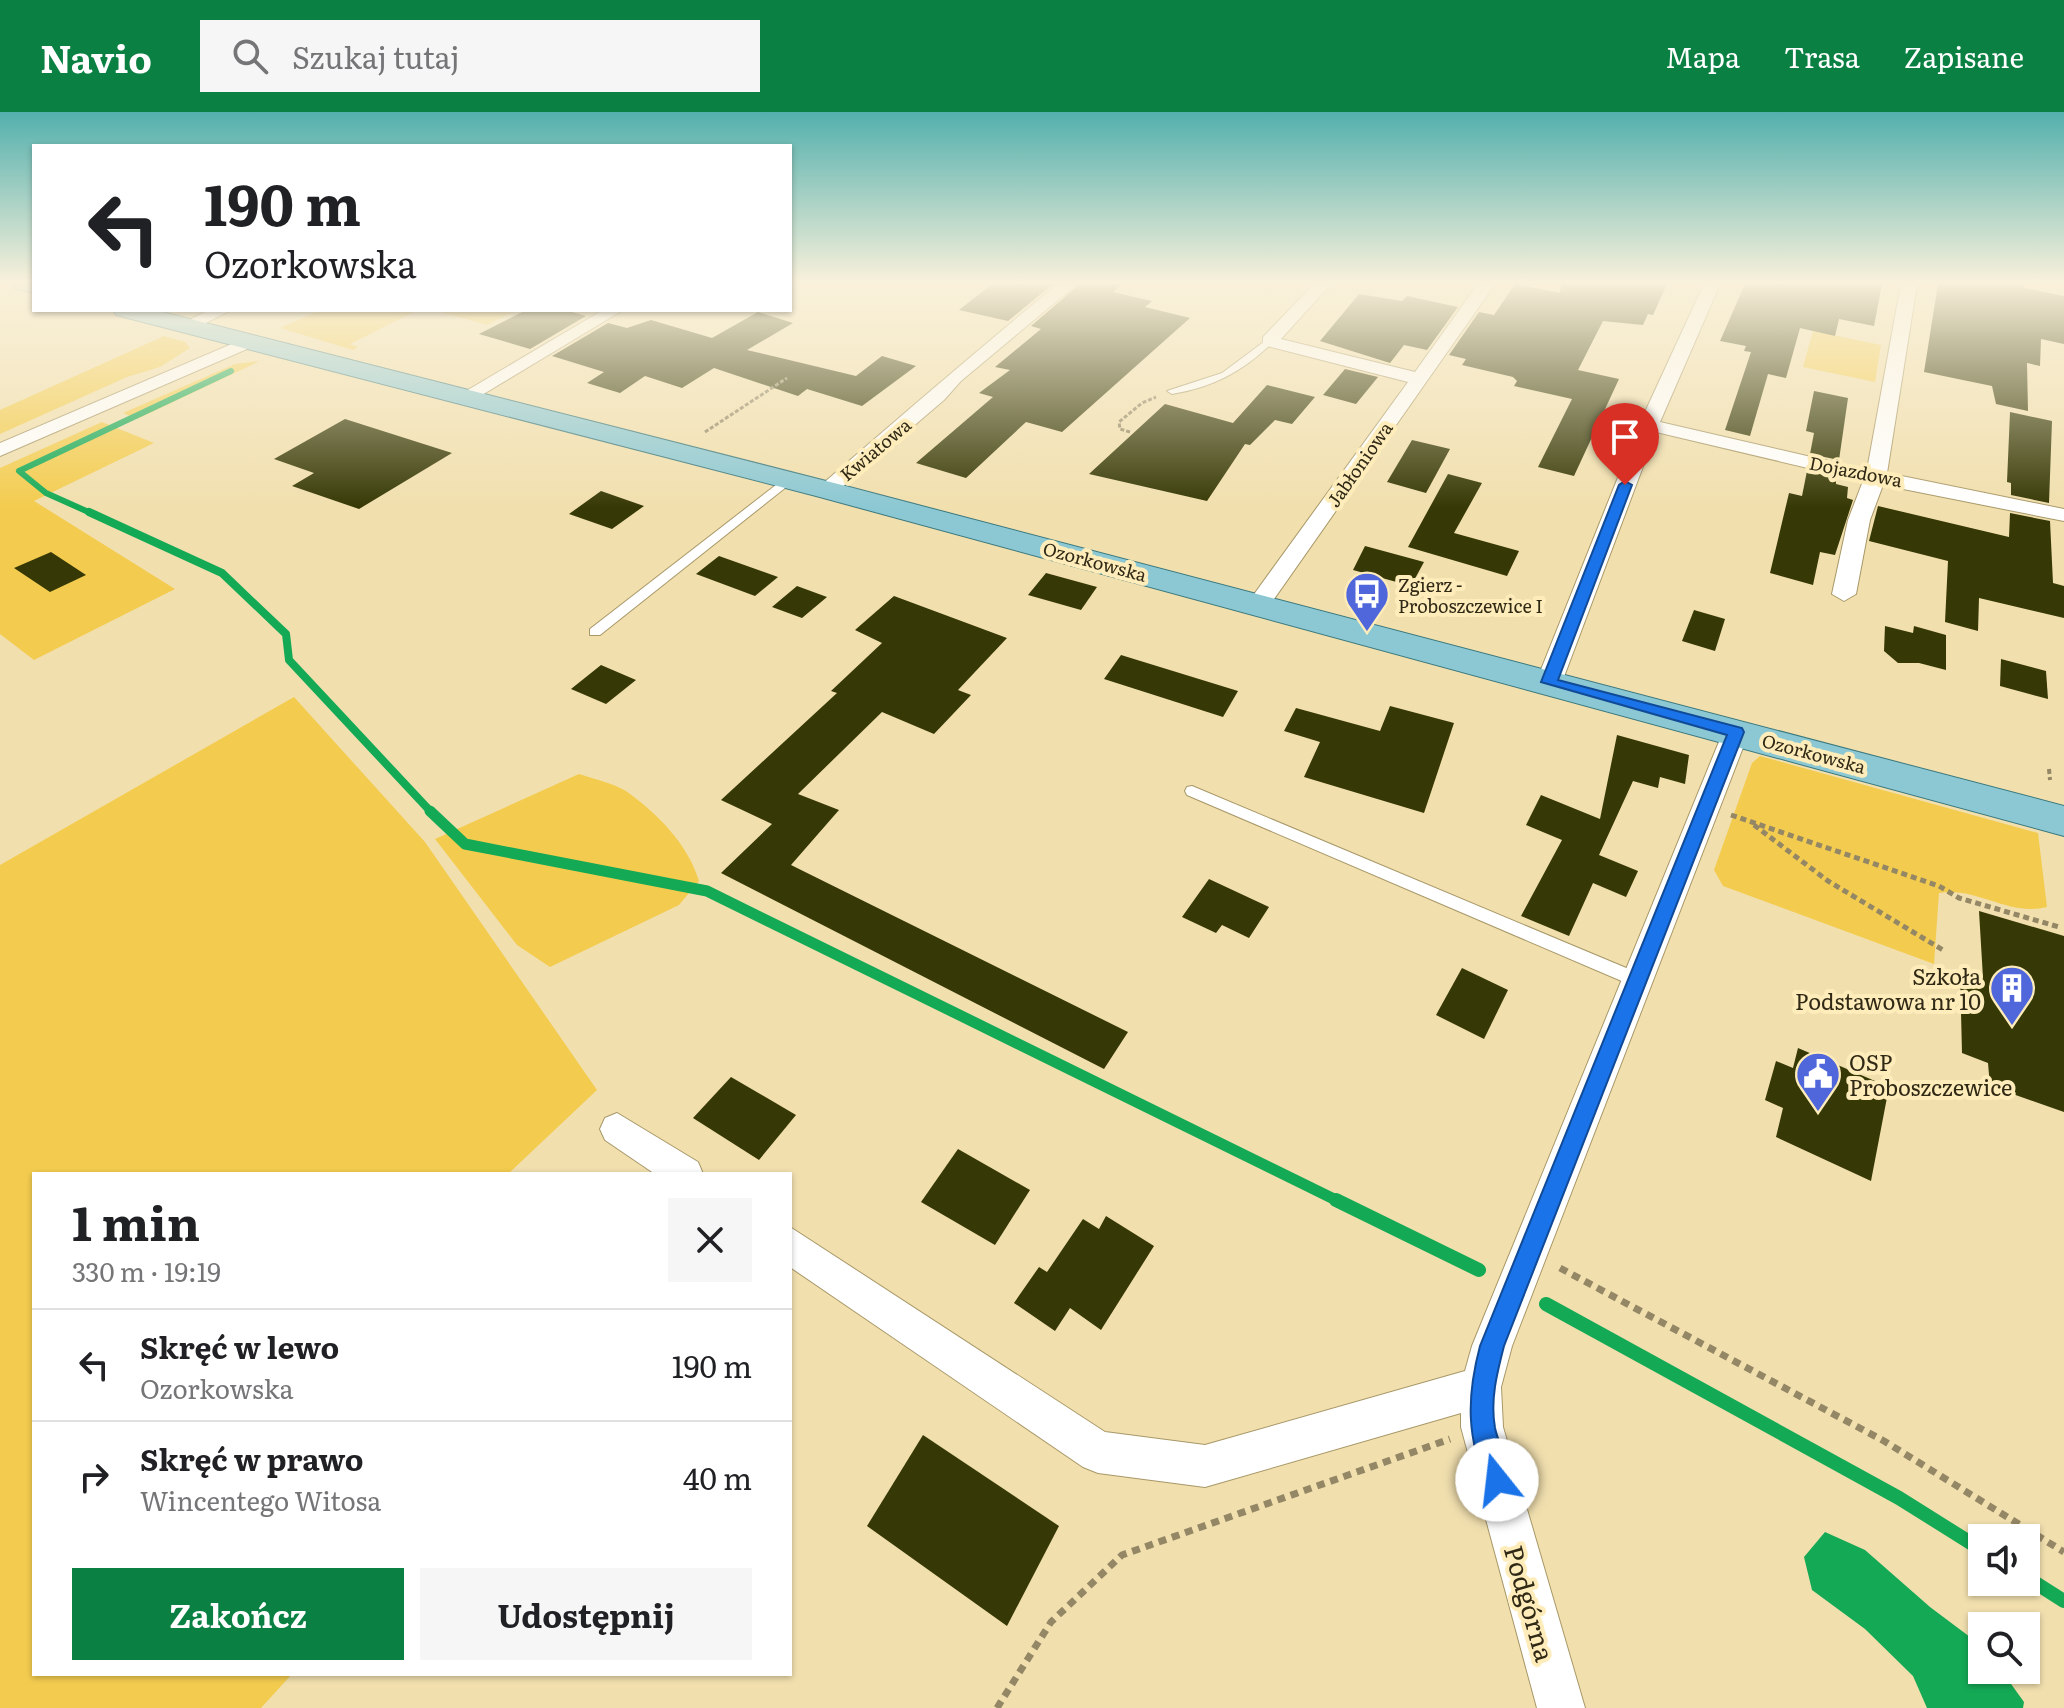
<!DOCTYPE html>
<html lang="pl">
<meta charset="utf-8">
<style>
body{margin:0;font-family:Literata,serif;background:#f6f6f6;color:#202124;height:100vh;display:flex;flex-direction:column;font-size:30px;white-space:nowrap}
*{box-sizing:border-box;margin:0}
p{font-size:26px;color:#757577}
.icon{flex:none;width:44px;height:44px;fill:none;stroke:currentColor;stroke-width:2;stroke-linecap:round;stroke-linejoin:round}
.map{position:relative;flex:1;overflow:hidden}
.sheet{position:absolute;left:32px;top:1060px;width:760px;height:504px;display:flex;flex-direction:column;background:#fff;border-radius:0px;box-shadow:0 2px 6px #0004}
.sheet>*{flex:none}
.banner{position:absolute;left:32px;top:32px;width:760px;height:168px;border-radius:0px;box-shadow:0 2px 6px #0004;background:#fff;color:#202124;overflow:hidden}
.fabs{position:absolute;left:1968px;top:1412px;display:grid;gap:16px}
.fabs a{display:grid;place-items:center;width:72px;height:72px;border-radius:0px;background:#fff;box-shadow:0 2px 6px #0004;font-size:40px}
.pin{position:absolute;display:grid;place-items:center;width:68px;height:68px;color:#fff;margin:-82px -34px;border-radius:50% 50% 50% 0;rotate:-45deg;box-shadow:0 0 8px #0007}
.pin .icon{rotate:45deg}
.me{position:absolute;width:88px;margin:-44px;rotate:344deg;stroke-linejoin:round;filter:drop-shadow(0 0 6px #0008)}
.turn{display:flex;align-items:center;gap:28px;height:168px;padding:0 40px;font-size:36px}
.turn .icon{width:104px;height:104px;stroke-width:2.5}
.turn b{display:block;font-size:56px;line-height:68px}
.round{display:grid;place-items:center;flex:none;width:84px;height:84px;border-radius:0px;background:#f6f6f6}
.head{display:flex;align-items:center;justify-content:space-between;height:136px;padding:0 40px}
h1{font-size:48px;font-weight:700;line-height:60px}
.primary-button{display:flex;gap:16px;margin-top:auto;padding:16px 40px}
.primary-button a{flex:1;height:92px;border-radius:0px;background:#0b8043;color:#fff;font-size:32px;font-weight:700;line-height:92px;text-align:center}
.primary-button a+a{background:#f6f6f6;color:#202124}
ul{padding:0;list-style:none}
li{display:flex;align-items:center;gap:24px;height:112px;padding:0 40px;border-top:2px solid #e0e0e0}
li div{flex:1}
li b{display:block;font-size:30px}
li em{font-style:normal}
header{display:flex;align-items:center;gap:48px;box-sizing:border-box;height:112px;padding:0 40px;background:#0b8043;color:#fff}
header strong{font-size:38px}
nav{display:flex;gap:44px;margin-inline-start:auto;font-size:28px}
.search{width:560px;height:72px;background:#f6f6f6;display:flex;align-items:center;gap:20px;box-sizing:border-box;padding:0 28px;border-radius:0px;color:#757577;font-size:30px}
.map>svg:first-child{display:block}
.green{fill:#f3cc4f}
.water{fill:#14a955}
.lines{fill:none;stroke-linecap:round;stroke-linejoin:round}
.stream-far3{stroke:#14a955;stroke-width:6}
.stream-far2{stroke:#14a955;stroke-width:8}
.stream-far1{stroke:#14a955;stroke-width:11}
.stream{stroke:#14a955;stroke-width:14}
.building{fill:#363805}
.service-casing{stroke:#a89868;stroke-width:2}
.minor-casing{stroke:#a89868;stroke-width:2}
.primary-casing{stroke:#3a787d;stroke-width:2}
.path-far3{stroke:#948765;stroke-width:3;stroke-dasharray:4 2;stroke-linecap:butt}
.path-far2{stroke:#948765;stroke-width:4;stroke-dasharray:5 3;stroke-linecap:butt}
.path-far1{stroke:#948765;stroke-width:5;stroke-dasharray:6 4;stroke-linecap:butt}
.path{stroke:#948765;stroke-width:7;stroke-dasharray:8 6;stroke-linecap:butt}
.service{fill:#fff;fill-rule:evenodd}
.minor{fill:#fff;fill-rule:evenodd}
.primary{fill:#8cc8d3;fill-rule:evenodd}
.route{fill:#1a73e8;stroke:#114b97;stroke-width:2}
.labels{text-anchor:middle;dominant-baseline:central;stroke-width:8;stroke-linejoin:round;paint-order:stroke}
.far-street-label{font-size:18px;fill:#302916;stroke:#feedba}
.far-poi-label{font-size:18px;fill:#302916;stroke:#feedba;text-anchor:start}
.poi-label{font-size:22px;fill:#302916;stroke:#feedba;text-anchor:end}
.near-street-label{font-size:26px;fill:#302916;stroke:#feedba}
</style>
<header>
<strong>Navio</strong>
<div class="search"><svg class="icon" aria-label="search" viewBox="0 0 24 24"><circle cx="10" cy="10" r="6"/><path d="M15 15l6 6"/></svg>Szukaj tutaj</div>
<nav><a>Mapa</a><a>Trasa</a><a>Zapisane</a></nav>
</header>
<div class="map">
<svg width="2064" height="1596" viewBox="0 0 2064 1596">
<rect width="100%" height="100%" fill="#f1dfae"/>
<g class="green">
<path d="M320,198H418L350,232L358,235L353,238L280,216Z"/>
<path d="M433,198H517L487,213Z"/>
<path d="M1813,219L1881,233L1875,270L1803,255Z"/>
<path d="M164,224L185,230L190,236L160,255L127,265L0,322V298Z"/>
<path d="M260,249L137,307L123,301L235,252Z"/>
<path d="M102,310L154,331L34,389L175,477L34,548L0,522V356Z"/>
<path d="M294,585L425,730L597,978L508,1062H34V1562H292L261,1596H0V753Z"/>
<path d="M1760,644L2038,721L2047,795C2009,805 1976,774 1939,781L1934,852L1723,774L1714,758L1752,651Z"/>
<path d="M579,662C594,667 613,671 626,679C657,701 688,732 699,769L679,793L550,855L517,833L435,727Z"/>
</g>
<path class="water" d="M1825,1420L1865,1438L1930,1495L1982,1534V1558H2001L2024,1590L2023,1596H1927L1913,1564L1865,1517L1812,1478L1804,1445Z"/>
<g class="lines">
<path class="stream-far3" d="M93,402L46,381L19,359L231,259"/>
<path class="stream-far2" d="M89,400L222,461L286,522L289,548L432,701"/>
<path class="stream-far1" d="M430,699L465,732L707,779L1340,1090"/>
<g class="stream">
<path d="M1336,1088L1479,1158"/>
<path d="M1546,1192L1899,1386L1982,1438"/>
<path d="M2026,1465L2064,1489"/>
</g>
</g>
<g class="building">
<path d="M992,172H1053L1008,209L959,198Z"/>
<path d="M1080,172H1122L1113,180L1152,189L1145,195L1190,206L1062,320L1026,310L966,366L916,351L993,285L979,281L1010,258L995,255L1041,217L1031,214Z"/>
<path d="M1515,172L1560,181L1561,172H1667L1653,203L1648,202L1643,213L1603,209L1578,258L1619,267L1574,364L1538,355L1572,287L1514,274L1517,269L1513,265L1462,253L1466,247L1449,243L1479,200L1494,203Z"/>
<path d="M1745,172H1882L1874,214L1839,207L1835,224L1800,216L1786,266L1768,262L1750,324L1725,318L1751,240L1744,239L1746,234L1720,229Z"/>
<path d="M1938,172H2024V176L2064,184V232L2041,227L2040,254L2027,251L2028,299L1996,292L1992,274L1924,260Z"/>
<path d="M1359,182L1402,189L1407,184L1458,195L1427,238L1404,233L1390,251L1320,229Z"/>
<path d="M526,198H565L586,204L530,237L479,222Z"/>
<path d="M758,200L793,211L747,238L856,264L882,244L916,254L862,294L807,277L798,284L714,256L682,276L645,264L620,281L587,271L604,260L552,244L608,211L627,216L651,208L712,226Z"/>
<path d="M1345,257L1378,265L1356,292L1323,283Z"/>
<path d="M1267,273L1315,285L1292,312L1275,308L1250,333L1245,332L1207,389L1089,362L1165,292L1233,311Z"/>
<path d="M1814,279L1848,286L1839,348L1810,342L1814,321L1806,319Z"/>
<path d="M2010,300L2052,309L2049,391L2011,383V371L2007,370Z"/>
<path d="M345,307L452,341L359,397L292,374L314,361L274,347Z"/>
<path d="M1412,328L1450,337L1426,381L1387,370Z"/>
<path d="M1807,359L1836,366V372L1848,375L1847,386L1853,388L1835,443L1820,440L1813,473L1770,461L1789,381L1802,384Z"/>
<path d="M1448,362L1482,371L1454,421L1519,439L1507,464L1408,435Z"/>
<path d="M601,379L644,394L612,417L569,402Z"/>
<path d="M1878,394L2009,425L2010,401L2050,409L2053,471L2064,474V506L1979,486L1978,519L1945,510L1948,449L1869,429Z"/>
<path d="M1365,434L1424,450L1411,474L1353,458Z"/>
<path d="M51,440L86,463L50,480L14,456Z"/>
<path d="M719,444L778,465L755,484L696,462Z"/>
<path d="M1046,461L1097,475L1081,498L1028,483Z"/>
<path d="M797,474L827,485L802,506L772,495Z"/>
<path d="M894,484L1007,526L958,578L971,583L934,622L882,600L798,682L839,698L791,753L1128,920L1104,957L721,761L772,712L721,688L837,581L831,579L882,531L855,518Z"/>
<path d="M1694,498L1725,507L1715,539L1682,529Z"/>
<path d="M1885,514L1913,521L1914,514L1946,523V558L1919,551H1898L1884,539Z"/>
<path d="M1121,543L1238,579L1223,605L1104,567Z"/>
<path d="M2001,547L2046,559L2048,587L2000,574Z"/>
<path d="M601,553L636,568L606,592L571,577Z"/>
<path d="M1390,594L1454,611L1424,701L1304,665L1320,630L1284,619L1296,596L1380,619Z"/>
<path d="M1617,623L1689,643L1685,672L1660,665L1658,676L1633,669L1599,743L1638,759L1626,785L1593,771L1569,824L1521,804L1562,728L1526,713L1541,683L1600,707Z"/>
<path d="M1209,767L1269,795L1249,826L1222,813L1216,821L1182,805Z"/>
<path d="M1979,799L2064,824V1000L1990,974L1988,951L1962,941L1960,859L1983,866Z"/>
<path d="M1462,856L1508,878L1484,927L1436,903Z"/>
<path d="M1798,936L1889,975L1871,1069L1776,1025L1783,996L1765,988L1776,949L1793,956Z"/>
<path d="M731,965L796,1003L759,1048L693,1006Z"/>
<path d="M958,1037L1030,1078L995,1133L921,1090Z"/>
<path d="M1106,1104L1154,1134L1101,1218L1070,1196L1055,1219L1014,1191L1039,1155L1047,1160L1083,1107L1099,1117Z"/>
<path d="M923,1323L1059,1414L1007,1514L867,1414Z"/>
</g>
<g class="lines">
<g class="service-casing">
<g id="service">
<path d="M1269,226L1274,229L1272,231C1242,260 1213,275 1172,282L1167,279L1222,261Z"/>
<path d="M785,366L795,368L600,523H590V517Z"/>
<path d="M1192,674L1643,863L1645,868L1643,873L1637,875L1631,873L1187,683L1185,679L1187,675Z"/>
</g>
</g>
<g class="minor-casing">
<g id="minor">
<path d="M1058,172H1077L961,269L944,288L834,382H820L817,378L820,374C899,306 977,238 1058,172Z"/>
<path d="M1314,172H1331L1281,227L1415,260L1478,172H1495L1267,497L1259,499L1247,492L1408,270L1263,233V225Z"/>
<path d="M1704,172H1720L1660,310L1867,358L1901,172H1917L1887,361L2064,397V409L1883,373L1870,408L1856,482L1844,489L1832,482L1848,408L1863,369L1656,320L1562,570L1558,576H1540L1536,570L1639,313Z"/>
<path d="M209,198H231L192,218H180L177,214Z"/>
<path d="M603,198H623L472,289H458L456,285Z"/>
<path d="M248,225L254,226V234L0,344V331Z"/>
<path d="M1736,611L1745,614L1749,620L1512,1234L1501,1275L1503,1315L1585,1596H1537L1461,1315V1301L1205,1375L1098,1361L1083,1355L790,1155V1115L1105,1320L1205,1333L1465,1259L1472,1234L1723,620L1727,614Z"/>
<path d="M617,1001L698,1050L703,1062H655L605,1028L600,1017L605,1006Z"/>
</g>
</g>
<g class="primary-casing">
<g id="primary">
<path d="M13,172H34V181L16,177Z"/>
<path d="M113,198H155L838,372L2064,694V724L816,384L116,203Z"/>
</g>
</g>
<g class="path-far3">
<path d="M705,320L787,266"/>
<path d="M1130,320L1120,317L1119,310L1142,291L1156,285"/>
<path d="M1596,332L1614,336"/>
</g>
<path class="path-far2" d="M2049,657L2050,668"/>
<g class="path-far1">
<path d="M1731,703L1939,774L1959,786L2059,815"/>
<path d="M1754,713L1828,769L1943,838"/>
</g>
<g class="path">
<path d="M1560,1156L1884,1329L2064,1440"/>
<path d="M997,1596L1051,1510L1122,1443L1450,1327"/>
</g>
<use href="#service" class="service"/>
<use href="#minor" class="minor"/>
<use href="#primary" class="primary"/>
</g>
<linearGradient id="sky" x2="0" y2="1"><stop stop-color="#53b0ad"/><stop offset="0.43" stop-color="#f9f1db"/><stop offset="1" stop-color="#f9f1db" stop-opacity="0"/></linearGradient>
<rect width="2064" height="396" fill="url(#sky)"/>
<path class="route" d="M1625,369L1632,373L1558,568L1742,616L1744,620L1504,1234C1497,1261 1490,1288 1495,1316C1499,1335 1514,1359 1506,1377L1497,1381L1488,1377C1467,1326 1466,1287 1480,1234L1727,623L1541,570L1619,373Z"/>
<defs>
<g id="bus-pin" transform="scale(2.3)"><path d="M0 17L-7.5 6A9.5 9.5 0 1 1 7.5 6Z" fill="#5067dc" stroke="#feedba"/><path d="M-5-6H5V4H4V6H2V4H-2V6H-4V4H-5ZM-3.5-4V0h7V-4ZM-3.5 1.2v1.5H-2V1.2ZM2 1.2v1.5H3.5V1.2Z" fill="#fff"/></g>
<g id="building-pin" transform="scale(2.3)"><path d="M0 17L-7.5 6A9.5 9.5 0 1 1 7.5 6Z" fill="#5067dc" stroke="#feedba"/><path d="M-4-6H4V6H1V3H-1V6H-4ZM-2.5-4.3h1.7v1.8h-1.7ZM.8-4.3h1.7v1.8H.8ZM-2.5-1h1.7V.8h-1.7ZM.8-1h1.7V.8H.8Z" fill="#fff"/></g>
<g id="civic-pin" transform="scale(2.3)"><path d="M0 17L-7.5 6A9.5 9.5 0 1 1 7.5 6Z" fill="#5067dc" stroke="#feedba"/><path d="M-.6-6.5H3V-4.5H.6V-3L4-1V1h2V6H-6V1h2V-1L-.6-3ZM-1.2 2.5V6h2.4V2.5Z" fill="#fff"/></g>
</defs>
<g fill-rule="evenodd">
<use href="#bus-pin" x="1367" y="482"/>
<use href="#building-pin" x="2012" y="876"/>
<use href="#civic-pin" x="1818" y="962"/>
</g>
<g class="labels">
<g class="far-street-label">
<text transform="translate(875 337) rotate(-40)">Kwiatowa</text>
<text transform="translate(1359 352) rotate(-55)">Jabłoniowa</text>
<text transform="translate(1856 359) rotate(11)">Dojazdowa</text>
<text transform="translate(1095 449) rotate(15)">Ozorkowska</text>
<text transform="translate(1814 641) rotate(15)">Ozorkowska</text>
</g>
<g class="far-poi-label">
<text x="1398" y="472">Zgierz -<tspan x="1398" dy="21">Proboszczewice I</tspan></text>
</g>
<g class="poi-label">
<text x="1981" y="863">Szkoła<tspan x="1981" dy="25">Podstawowa nr 10</tspan></text>
<text x="1849" y="949" text-anchor="start">OSP<tspan x="1849" dy="25">Proboszczewice</tspan></text>
</g>
<g class="near-street-label">
<text transform="translate(1531 1491) rotate(74)">Podgórna</text>
</g>
</g>
</svg>
<div class="fabs">
<a><svg class="icon" aria-label="sound" viewBox="0 0 24 24"><path d="M4 9h4l5-4v14l-5-4H4zM17 9q2 3 0 6"/></svg></a>
<a><svg class="icon" aria-label="search" viewBox="0 0 24 24"><circle cx="10" cy="10" r="6"/><path d="M15 15l6 6"/></svg></a>
</div>
<div class="pin" style="left:1625px;top:373px;background:#d93025"><svg class="icon" aria-label="arrive" viewBox="0 0 24 24"><path d="M6 21V4h12l-3 4 3 4H6"/></svg></div>
<svg class="me" style="left:1497px;top:1368px" viewBox="-20 -20 40 40"><circle r="19" fill="#fff"/><path d="M0-13L10 11 0 6-10 11z" fill="#1a73e8"/></svg>
<div class="banner">
<div class="turn"><svg class="icon" aria-label="left" viewBox="0 0 24 24"><path d="M17 20v-9H6M10 6l-5 5 5 5"/></svg><div><b>190 m</b>Ozorkowska</div></div>
</div>
<section class="sheet">
<div class="head"><div><h1>1 min</h1><p>330 m · 19:19</p></div><a class="round"><svg class="icon" aria-label="close" viewBox="0 0 24 24"><path d="M6 6l12 12M18 6L6 18"/></svg></a></div>
<ul>
<li><svg class="icon" aria-label="left" viewBox="0 0 24 24"><path d="M17 20v-9H6M10 6l-5 5 5 5"/></svg><div><b>Skręć w lewo</b><p>Ozorkowska</p></div><em>190 m</em></li>
<li><svg class="icon" aria-label="right" viewBox="0 0 24 24"><path d="M7 20v-9h11M14 6l5 5-5 5"/></svg><div><b>Skręć w prawo</b><p>Wincentego Witosa</p></div><em>40 m</em></li>
</ul>
<div class="primary-button"><a>Zakończ</a><a>Udostępnij</a></div>
</section>
</div>
